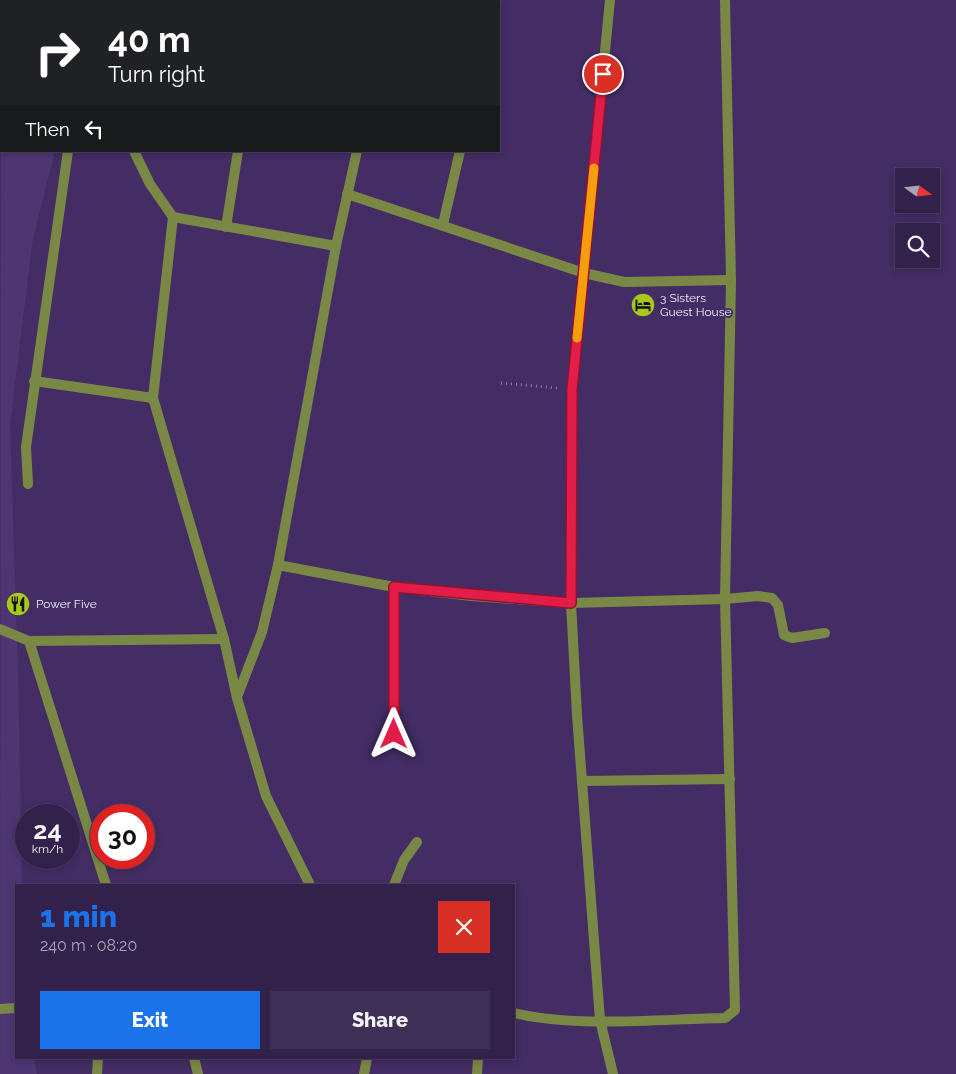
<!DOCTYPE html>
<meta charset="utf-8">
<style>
body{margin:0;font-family:Raleway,sans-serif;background:#3d2f55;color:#f1f3f6;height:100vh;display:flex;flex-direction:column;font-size:19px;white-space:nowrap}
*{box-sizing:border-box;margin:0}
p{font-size:16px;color:#a8a4b5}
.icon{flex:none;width:28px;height:28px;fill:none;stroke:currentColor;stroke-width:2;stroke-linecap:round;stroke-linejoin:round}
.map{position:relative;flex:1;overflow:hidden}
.side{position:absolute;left:15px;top:884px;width:500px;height:175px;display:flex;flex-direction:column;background:#32224b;border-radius:0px;box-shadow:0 2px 8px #0003,0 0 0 1px #4d3f63}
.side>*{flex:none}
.banner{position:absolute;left:0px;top:0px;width:500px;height:152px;box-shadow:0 2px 8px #0003,0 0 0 1px #4d3f63;background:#202124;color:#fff;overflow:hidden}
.needle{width:32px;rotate:105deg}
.controls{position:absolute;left:895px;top:168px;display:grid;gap:10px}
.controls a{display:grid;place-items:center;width:45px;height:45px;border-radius:0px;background:#32224b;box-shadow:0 2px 8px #0003,0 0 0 1px #4d3f63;font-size:25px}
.speed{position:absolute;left:15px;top:804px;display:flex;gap:10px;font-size:25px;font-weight:700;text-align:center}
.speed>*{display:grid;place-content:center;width:65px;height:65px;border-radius:50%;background:#32224b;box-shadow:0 2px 8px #0003,0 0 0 1px #4d3f63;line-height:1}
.speed small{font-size:12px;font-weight:400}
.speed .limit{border:8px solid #d22;background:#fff;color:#111}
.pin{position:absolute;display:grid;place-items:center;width:42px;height:42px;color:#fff;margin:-21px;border:2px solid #fff;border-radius:50%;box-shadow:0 1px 5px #0007}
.me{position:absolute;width:55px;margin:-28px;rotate:0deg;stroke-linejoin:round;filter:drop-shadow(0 0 4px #0008)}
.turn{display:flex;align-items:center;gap:18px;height:105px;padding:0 25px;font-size:22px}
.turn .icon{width:65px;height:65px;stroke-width:2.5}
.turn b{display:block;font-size:35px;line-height:42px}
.then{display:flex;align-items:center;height:48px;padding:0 25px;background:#0003;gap:10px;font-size:19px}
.round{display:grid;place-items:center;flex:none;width:52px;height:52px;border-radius:0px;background:#3d2f55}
.overview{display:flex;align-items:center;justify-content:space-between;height:85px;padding:0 25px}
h1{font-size:30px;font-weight:800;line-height:38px;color:#1a73e8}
.button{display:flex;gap:10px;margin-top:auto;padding:10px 25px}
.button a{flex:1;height:58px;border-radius:0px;background:#1a73e8;color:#fff;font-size:20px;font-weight:800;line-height:58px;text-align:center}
.button a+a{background:#3d2f55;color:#f1f3f6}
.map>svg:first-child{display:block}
.built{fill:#4e3673}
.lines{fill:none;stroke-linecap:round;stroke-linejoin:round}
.path{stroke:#8d7ea4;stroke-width:3;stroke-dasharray:1 4;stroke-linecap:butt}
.lane{stroke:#798945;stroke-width:10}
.street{stroke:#798945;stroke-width:10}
.route-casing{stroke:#92132f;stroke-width:12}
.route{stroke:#e11d48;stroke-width:9}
.slow{stroke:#f59e0b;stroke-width:9}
.labels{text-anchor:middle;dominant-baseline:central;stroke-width:4;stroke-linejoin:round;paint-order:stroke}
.poi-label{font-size:12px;fill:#f2eefc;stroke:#432d64;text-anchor:start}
</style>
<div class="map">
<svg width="956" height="1074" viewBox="0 0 956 1074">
<rect width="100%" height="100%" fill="#432d64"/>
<path class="built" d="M1,32V151H55L33,238L10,425L18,673L22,885H16V1058H34L37,1074H0Z"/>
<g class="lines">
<path class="path" d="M501,383L557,388"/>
<g class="lane">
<path d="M494,1L495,0"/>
<path d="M443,224L460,151"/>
<path d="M34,381L153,398"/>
<path d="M28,484L26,447L68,151"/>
<path d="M725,599L758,596L772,598L778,605L784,635L792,638L825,633"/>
</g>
<g class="street">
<path d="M610,0L572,390L571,603L577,715L600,1020L613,1074"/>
<path d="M63,1L64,0"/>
<path d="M182,1V0"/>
<path d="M263,1V0"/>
<path d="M389,1V0"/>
<path d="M0,69L1,68"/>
<path d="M134,151L150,184L173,217L336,246"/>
<path d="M347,194L584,273L624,282L731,280"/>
<path d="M173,217L153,398L224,639L237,698L266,796L310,885"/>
<path d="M226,227L238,151"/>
<path d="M278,565L394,587L472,596L571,603L725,599"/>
<path d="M0,629L29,641L224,639"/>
<path d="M29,641L106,885"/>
<path d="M237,697L262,632L278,565L336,246L357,151"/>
<path d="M394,734V587"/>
<path d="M582,781L730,779"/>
<path d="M394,885L404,860L417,842"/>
<path d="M0,1009L16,1008"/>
<path d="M514,1013C575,1028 661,1019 725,1018L735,1010L725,599L731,280L725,0"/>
<path d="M194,1058L198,1074"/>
<path d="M97,1074L98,1058"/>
<path d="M364,1074L367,1058"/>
<path d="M477,1074L478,1058"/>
</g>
</g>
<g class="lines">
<g class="route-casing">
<path id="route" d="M394,734V587L571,603L572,390L603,74"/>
</g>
<use href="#route" class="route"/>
<path class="slow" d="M577,338L594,168"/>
</g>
<defs>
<g id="hotel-disc" transform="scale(1.25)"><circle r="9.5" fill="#a9c71b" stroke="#432d64"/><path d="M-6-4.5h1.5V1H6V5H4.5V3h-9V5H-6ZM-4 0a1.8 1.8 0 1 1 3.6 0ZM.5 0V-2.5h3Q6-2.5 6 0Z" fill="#111"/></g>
<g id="restaurant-disc" transform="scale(1.25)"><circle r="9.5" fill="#a9c71b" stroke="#432d64"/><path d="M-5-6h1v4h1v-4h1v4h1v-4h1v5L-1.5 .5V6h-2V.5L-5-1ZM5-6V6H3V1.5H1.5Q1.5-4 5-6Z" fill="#111"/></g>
</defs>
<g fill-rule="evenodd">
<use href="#hotel-disc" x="643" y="305"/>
<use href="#restaurant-disc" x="18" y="604"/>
</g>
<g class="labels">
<g class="poi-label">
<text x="660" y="298">3 Sisters<tspan x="660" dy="14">Guest House</tspan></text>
<text x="36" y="604">Power Five</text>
</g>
</g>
</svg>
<div class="controls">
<a><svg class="needle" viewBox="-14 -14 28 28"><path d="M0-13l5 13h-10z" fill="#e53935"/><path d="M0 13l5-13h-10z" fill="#a8a4b5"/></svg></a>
<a><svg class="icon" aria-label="search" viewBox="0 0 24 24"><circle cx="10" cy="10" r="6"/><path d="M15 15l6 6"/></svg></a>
</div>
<div class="speed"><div>24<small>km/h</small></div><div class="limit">30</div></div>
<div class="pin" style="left:603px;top:74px;background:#d93025"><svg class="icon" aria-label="arrive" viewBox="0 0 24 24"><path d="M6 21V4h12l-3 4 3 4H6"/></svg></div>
<svg class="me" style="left:394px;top:734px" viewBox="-20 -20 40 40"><path d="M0-17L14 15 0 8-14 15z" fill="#e11d48" stroke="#fff" stroke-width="4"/></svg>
<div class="banner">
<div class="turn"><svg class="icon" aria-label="right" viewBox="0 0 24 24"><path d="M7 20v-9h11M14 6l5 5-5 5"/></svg><div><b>40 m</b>Turn right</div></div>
<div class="then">Then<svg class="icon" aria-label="left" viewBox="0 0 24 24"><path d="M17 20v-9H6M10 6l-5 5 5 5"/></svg></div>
</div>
<section class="side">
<div class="overview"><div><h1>1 min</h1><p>240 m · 08:20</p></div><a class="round" style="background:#d93025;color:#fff"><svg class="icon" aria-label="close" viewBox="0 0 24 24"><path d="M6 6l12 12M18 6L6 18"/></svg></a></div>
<div class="button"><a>Exit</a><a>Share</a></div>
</section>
</div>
